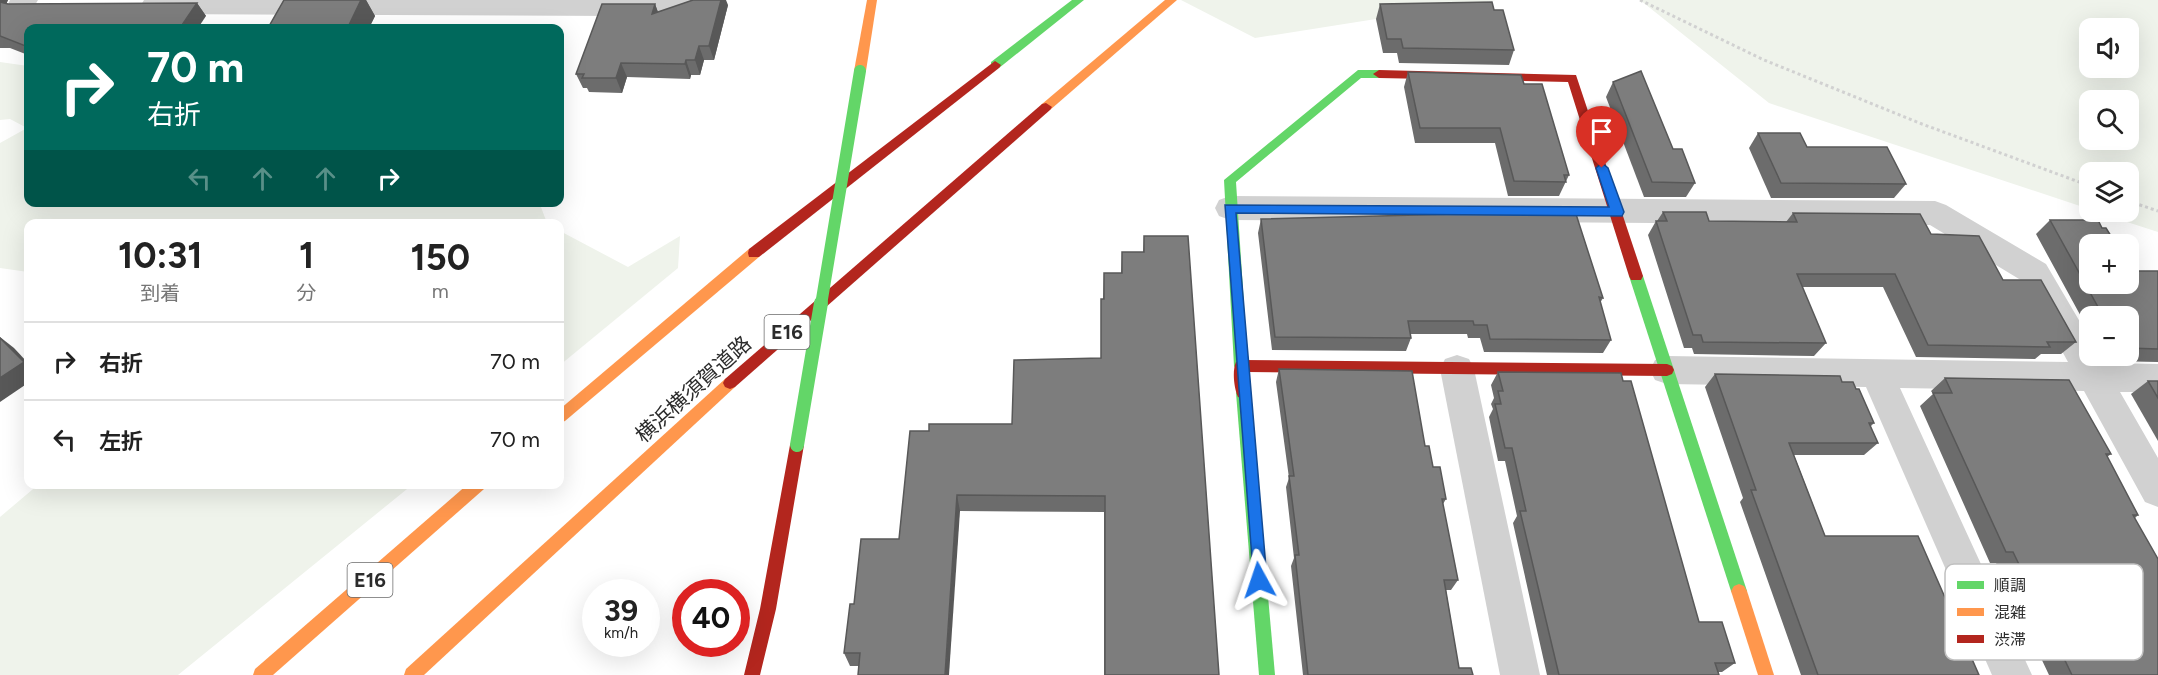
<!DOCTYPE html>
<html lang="ja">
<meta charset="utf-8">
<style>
body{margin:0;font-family:Figtree,"Noto Sans JP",sans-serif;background:#f6f6f6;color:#222;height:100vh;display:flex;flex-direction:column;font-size:22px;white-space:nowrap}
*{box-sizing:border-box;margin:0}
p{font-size:20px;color:#767676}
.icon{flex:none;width:33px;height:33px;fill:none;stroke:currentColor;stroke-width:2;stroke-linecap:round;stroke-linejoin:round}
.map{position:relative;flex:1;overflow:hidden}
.panel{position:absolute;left:24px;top:219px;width:540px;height:270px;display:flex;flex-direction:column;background:#fff;border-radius:12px;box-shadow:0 6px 24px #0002}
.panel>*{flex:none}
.hud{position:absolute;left:24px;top:24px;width:540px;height:183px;border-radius:12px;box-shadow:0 6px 24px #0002;background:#00695c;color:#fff;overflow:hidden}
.fabs{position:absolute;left:2079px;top:18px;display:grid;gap:12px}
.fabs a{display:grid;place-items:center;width:60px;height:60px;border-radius:12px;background:#fff;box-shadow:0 6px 24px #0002;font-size:30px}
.speed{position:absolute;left:582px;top:579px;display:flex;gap:12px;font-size:30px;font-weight:700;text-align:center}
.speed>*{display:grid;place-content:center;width:78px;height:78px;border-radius:50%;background:#fff;box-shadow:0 6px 24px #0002;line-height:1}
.speed small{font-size:15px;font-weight:400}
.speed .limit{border:9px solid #d22;background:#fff;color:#111}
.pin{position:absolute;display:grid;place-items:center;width:51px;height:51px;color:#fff;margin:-62px -26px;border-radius:50% 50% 50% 0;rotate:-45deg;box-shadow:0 0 6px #0007}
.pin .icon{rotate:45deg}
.me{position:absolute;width:66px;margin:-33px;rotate:355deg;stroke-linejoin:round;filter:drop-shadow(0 0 4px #0008)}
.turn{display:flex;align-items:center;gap:21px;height:126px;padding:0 24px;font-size:27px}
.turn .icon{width:78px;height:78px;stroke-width:2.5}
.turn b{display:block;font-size:42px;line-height:51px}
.lanes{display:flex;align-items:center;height:57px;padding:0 24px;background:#0003;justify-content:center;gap:30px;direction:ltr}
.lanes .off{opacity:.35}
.eta{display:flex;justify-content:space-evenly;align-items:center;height:102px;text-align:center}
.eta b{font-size:36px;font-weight:700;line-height:42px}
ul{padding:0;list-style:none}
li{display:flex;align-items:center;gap:18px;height:78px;padding:0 24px;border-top:2px solid #e0e0e0}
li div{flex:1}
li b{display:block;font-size:22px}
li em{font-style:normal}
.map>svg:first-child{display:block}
.green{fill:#eff3eb;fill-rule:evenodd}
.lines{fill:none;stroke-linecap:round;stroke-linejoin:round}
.path{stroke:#d1d1d1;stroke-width:3;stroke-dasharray:3 3;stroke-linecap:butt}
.street{fill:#d1d1d1;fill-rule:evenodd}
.fast{fill:#63d668;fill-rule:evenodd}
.slow{fill:#ff974d;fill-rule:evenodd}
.jam{fill:#b3261e;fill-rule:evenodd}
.fast-bridge-far1{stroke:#63d668;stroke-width:12}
.fast-bridge{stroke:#63d668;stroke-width:14}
.wall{fill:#6c6c6c}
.shaded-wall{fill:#585858}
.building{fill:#7d7d7d;stroke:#585858;stroke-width:1.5}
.route{fill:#1a73e8;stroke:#114b97;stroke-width:1.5}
.labels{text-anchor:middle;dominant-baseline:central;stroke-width:6;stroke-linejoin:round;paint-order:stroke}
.shield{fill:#fff;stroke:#6b6b6b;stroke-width:1.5}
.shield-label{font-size:20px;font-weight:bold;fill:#2c2c2c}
.street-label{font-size:21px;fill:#2c2c2c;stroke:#fff}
.key{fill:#fff;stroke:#c0c0c0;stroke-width:1.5}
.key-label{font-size:16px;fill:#2c2c2c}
</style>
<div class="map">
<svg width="2158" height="675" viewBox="0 0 2158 675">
<rect width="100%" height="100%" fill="#fff"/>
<g class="green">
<path d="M1181,0H1496L1255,38Z"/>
<path d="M1640,0H2158V232L2096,212H2128V172H2090L2089,209L1769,103ZM2090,28H2128V68H2090ZM2090,100H2128V140H2090Z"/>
<path d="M0,62L28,66V202H539L547,223L28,224V272L0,268V143L27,128L10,119L0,120Z"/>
<path d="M560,231L628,267L680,236L678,268L560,365Z"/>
<path d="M39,484H412V485L178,675H0V517Z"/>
</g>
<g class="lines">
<g class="path">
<path d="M1640,0L1764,60L1922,124L2090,186"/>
<path d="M2128,201L2158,211"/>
</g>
<g class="street">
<path d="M10,0H38C31,12 25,16 11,12L7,6Z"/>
<path d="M144,0H719L715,6L685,16H619L154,14L145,11L141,5Z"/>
<path d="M1230,196L1935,201L1946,205L2046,264L2090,339V356H2099L2103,363L2158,364V392H2120L2158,458V507L2145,502L2084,391L1900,388L2032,675H1992L1866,387L1667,384L1655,380L1650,370L1655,360L1667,356L2068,362L2024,282L1930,225L1230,220L1219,216L1215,208L1219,200Z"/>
<path d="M1457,355L1469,359L1474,369L1540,675H1500L1440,369L1445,359Z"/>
</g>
<g class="fast">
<path d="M1072,0H1084L999,68H991V62Z"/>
<path d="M1358,70H1379L1385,74L1379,78H1361L1236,182L1248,366L1246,370H1236L1234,366L1224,180Z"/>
<path d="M1636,271L1643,276L1747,591L1744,596L1739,598L1734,596L1731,591L1629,276Z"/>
<path d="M1243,387L1248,389L1250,393L1275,675H1259L1236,393L1238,389Z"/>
</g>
<g class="slow">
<path d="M867,0H877L866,71L860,75L854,71Z"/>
<path d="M1165,0H1177L1050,110H1042L1040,107L1042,104Z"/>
<path d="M754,248L760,253L759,257L565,421L560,423V409L749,249Z"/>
<path d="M730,377L735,379L737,383L735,387L424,675H404L406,669L725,379Z"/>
<path d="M468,484H486L484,489L273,675H253L255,669Z"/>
<path d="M1739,584L1744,586L1747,591L1774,675H1758L1731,591L1734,586Z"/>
</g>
<g class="jam">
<path d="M995,61L1001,65L999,68L759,257H749L748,253L749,249Z"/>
<path d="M1379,70L1576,75L1643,276L1641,280H1631L1629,276L1568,82L1379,78L1373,74Z"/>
<path d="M1046,103L1052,107L1050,110L735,387L730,389L725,387L723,383L725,379L1042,104Z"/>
<path d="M1241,360L1667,364L1672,366L1674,370L1672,374L1667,376L1248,372L1250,393L1248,397L1243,399L1238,397C1234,388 1232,371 1236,362Z"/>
<path d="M797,439L802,441L804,445L776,609L760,675H744L760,609L790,445L792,441Z"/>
</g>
<path class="fast-bridge-far1" d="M821,305L860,71"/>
<path class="fast-bridge" d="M797,445L821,303"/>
</g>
<g class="wall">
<path d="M0,0H8L6,4H8L197,3L206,16L28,28V55L10,48H0Z"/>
<path d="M284,0H366L375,16L369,28H268Z"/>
<path d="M655,4L658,12L728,5L714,60H704L700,75H691L690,79L627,77L622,93L589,92L587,88H583L576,74Z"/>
<path d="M1380,4L1494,10L1514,50L1509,65L1399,63L1397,53H1383L1376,19Z"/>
<path d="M1408,72L1524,84L1569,175L1559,196H1508L1495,143H1415L1404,87Z"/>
<path d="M1613,82L1673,149L1695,183L1686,197H1644L1606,97Z"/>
<path d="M1758,133L1807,147L1906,184L1894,198H1771L1749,148Z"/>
<path d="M1663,212L1709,221L1786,222L1793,213L1931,234L2003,280L2076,342L2061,354H2041L2035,359L1916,357L1883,287H1802L1826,343L1814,356L1694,354L1692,348H1684L1648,235L1656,221H1657Z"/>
<path d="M1261,219L1603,298L1600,303L1611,340L1603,353L1484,352L1480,338H1468L1467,334H1410L1411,338L1406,351L1272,350L1258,233Z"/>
<path d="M2050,220L2133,271H2158V362L2112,361L2109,356H2104H2128V316H2090V333L2036,234Z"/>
<path d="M1144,236L1219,675H1104V512L960,511L859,666H850L844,653L854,604L899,539L929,431L1012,424L1101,359V299H1103L1104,273H1121L1122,252H1143Z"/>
<path d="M1279,369L1425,446L1446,499L1443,504L1458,580L1451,590H1446L1459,668L1473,675H1303L1291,566L1294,558L1286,487L1289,478L1276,382Z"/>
<path d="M1498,372L1699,622L1735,663L1722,672H1718L1719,675H1547L1513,523L1517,516L1505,461H1498L1489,417L1493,409L1491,404L1494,398L1491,385Z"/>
<path d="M1715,374L1842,382L1856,389L1874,423L1870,427L1878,443L1864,455H1794L1825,536L1979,675H1801L1740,502L1743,498L1705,387Z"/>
<path d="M1945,378L2111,454L2107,457L2138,515L2135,518L2158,675H2049L1996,563H1990L1920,406L1933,394L1931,391Z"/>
<path d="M2148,381H2158V441L2131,394Z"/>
</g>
<g class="shaded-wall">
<path d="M0,0H8L5,7L0,3Z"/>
<path d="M361,0H366L375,16L369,28H349L348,27Z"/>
<path d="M721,0H726L728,5L714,60L709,46Z"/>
<path d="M197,3L206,16L198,28H180Z"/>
<path d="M655,4L660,18L652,14Z"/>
<path d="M699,46L704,60L700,75L695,60Z"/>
<path d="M686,60L691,75L690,79L685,64Z"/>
<path d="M621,63L627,77L622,93L616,78Z"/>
<path d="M0,337L14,348L28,363V383L0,402Z"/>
<path d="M957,495L960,511L949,675H945Z"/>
</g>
<g class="building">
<path d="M284,0H361L348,27H332L331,28H268Z"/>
<path d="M693,0H721L709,46H699L695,60H686L685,64L621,63L616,78H582L584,74H576L602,4H655L652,14Z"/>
<path d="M0,2L8,4L197,3L180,28H28V47L0,36Z"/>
<path d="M1492,2L1494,10H1503L1514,50L1403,48L1401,39H1387L1380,4Z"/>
<path d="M1641,71L1673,149H1682L1695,183L1652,182L1613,82Z"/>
<path d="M1408,72L1521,75L1524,84H1542L1569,175H1564L1566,182L1514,181L1500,128H1420Z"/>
<path d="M1758,133H1800L1807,147H1887L1906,184L1781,183Z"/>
<path d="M1575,211L1603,298L1599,297L1611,340L1490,339L1487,325H1474L1473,321H1408L1411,338L1275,337L1261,219Z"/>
<path d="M1663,212H1706L1709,221L1797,222L1793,213L1920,214L1931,234L1979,236L2003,280H2041L2076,342H2047L2050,347L1928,345L1895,274H1797L1826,343L1703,342L1701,335H1693L1656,221H1667Z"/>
<path d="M2050,220H2098L2102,228H2106L2116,244H2090V284H2128V264L2133,271H2158V349L2128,348V316H2103Z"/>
<path d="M1144,236H1188L1219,675H1105V496L957,495L945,675H858L860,653H844L850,604H854L861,539H899L910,431H929V424H1012L1014,360L1101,358V299H1104V273H1122V252H1144Z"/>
<path d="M0,338L24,362L0,378Z"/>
<path d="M1279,369L1412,371L1425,446H1429L1433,467H1440L1446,499H1442L1458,580H1444L1459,668H1471L1473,675H1308L1295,555H1299L1289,476H1294Z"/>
<path d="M1498,372L1621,373L1623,381H1631L1699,622H1722L1735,663H1715L1719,675H1559L1520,511H1526L1512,448H1505L1495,404H1501L1498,391H1503Z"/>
<path d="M1715,374L1840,376L1842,382H1853L1856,389H1859L1874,423H1869L1878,443H1789L1825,536H1918L1979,675H1818L1751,490H1756Z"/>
<path d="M1945,378L2069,380L2111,454H2106L2138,515H2133L2158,559V675H2072L2013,552H2006L1933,393H1952Z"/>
<path d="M2148,381H2158V398Z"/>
</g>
<path class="route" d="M1602,163L1608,168L1624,212L1622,216L1236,213L1267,580L1265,585L1259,587L1254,585L1225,205L1609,207L1596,168Z"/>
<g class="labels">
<g class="shield">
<rect x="764.5" y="315" width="45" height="34" rx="4.5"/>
<rect x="347.5" y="563" width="45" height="34" rx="4.5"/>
</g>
<g class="shield-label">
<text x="787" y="332">E16</text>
<text x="370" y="580">E16</text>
</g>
<g class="street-label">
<text transform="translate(693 389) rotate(-42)">横浜横須賀道路</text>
</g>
</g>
<rect x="1945" y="564" width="198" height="96" rx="9" class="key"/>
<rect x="1957" y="581" width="27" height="8" fill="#63d668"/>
<rect x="1957" y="608" width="27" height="8" fill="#ff974d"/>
<rect x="1957" y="635" width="27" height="8" fill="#b3261e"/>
<g class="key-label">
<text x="1994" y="591">順調</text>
<text x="1994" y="618">混雑</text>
<text x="1994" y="645">渋滞</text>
</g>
</svg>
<div class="fabs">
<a><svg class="icon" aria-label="sound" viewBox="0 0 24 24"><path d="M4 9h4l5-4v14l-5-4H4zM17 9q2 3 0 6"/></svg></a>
<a><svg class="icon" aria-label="search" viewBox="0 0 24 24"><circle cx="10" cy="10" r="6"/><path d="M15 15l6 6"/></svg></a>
<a><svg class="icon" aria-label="layers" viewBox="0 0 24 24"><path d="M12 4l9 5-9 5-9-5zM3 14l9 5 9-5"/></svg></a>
<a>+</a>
<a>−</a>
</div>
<div class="speed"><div>39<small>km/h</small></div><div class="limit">40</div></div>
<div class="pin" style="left:1602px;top:168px;background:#d93025"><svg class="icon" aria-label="arrive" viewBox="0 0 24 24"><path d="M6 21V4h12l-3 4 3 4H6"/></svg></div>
<svg class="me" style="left:1259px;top:580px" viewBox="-20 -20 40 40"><path d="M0-17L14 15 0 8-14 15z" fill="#1a73e8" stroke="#fff" stroke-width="4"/></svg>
<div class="hud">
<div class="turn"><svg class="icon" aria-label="right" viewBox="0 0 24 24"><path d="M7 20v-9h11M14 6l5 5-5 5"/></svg><div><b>70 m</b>右折</div></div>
<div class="lanes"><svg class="icon off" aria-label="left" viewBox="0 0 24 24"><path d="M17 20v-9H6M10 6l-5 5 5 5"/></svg><svg class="icon off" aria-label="ahead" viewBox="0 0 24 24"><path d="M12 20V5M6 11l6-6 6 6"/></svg><svg class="icon off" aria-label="ahead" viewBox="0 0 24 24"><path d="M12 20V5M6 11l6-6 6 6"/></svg><svg class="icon" aria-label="right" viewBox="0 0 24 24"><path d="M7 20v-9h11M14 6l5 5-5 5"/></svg></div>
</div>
<section class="panel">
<div class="eta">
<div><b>10:31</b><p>到着</p></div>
<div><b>1</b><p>分</p></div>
<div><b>150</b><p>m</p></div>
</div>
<ul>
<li><svg class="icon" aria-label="right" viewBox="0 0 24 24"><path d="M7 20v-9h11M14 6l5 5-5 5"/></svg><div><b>右折</b></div><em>70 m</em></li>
<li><svg class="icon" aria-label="left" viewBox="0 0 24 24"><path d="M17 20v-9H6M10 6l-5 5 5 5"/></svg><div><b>左折</b></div><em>70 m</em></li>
</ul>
</section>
</div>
